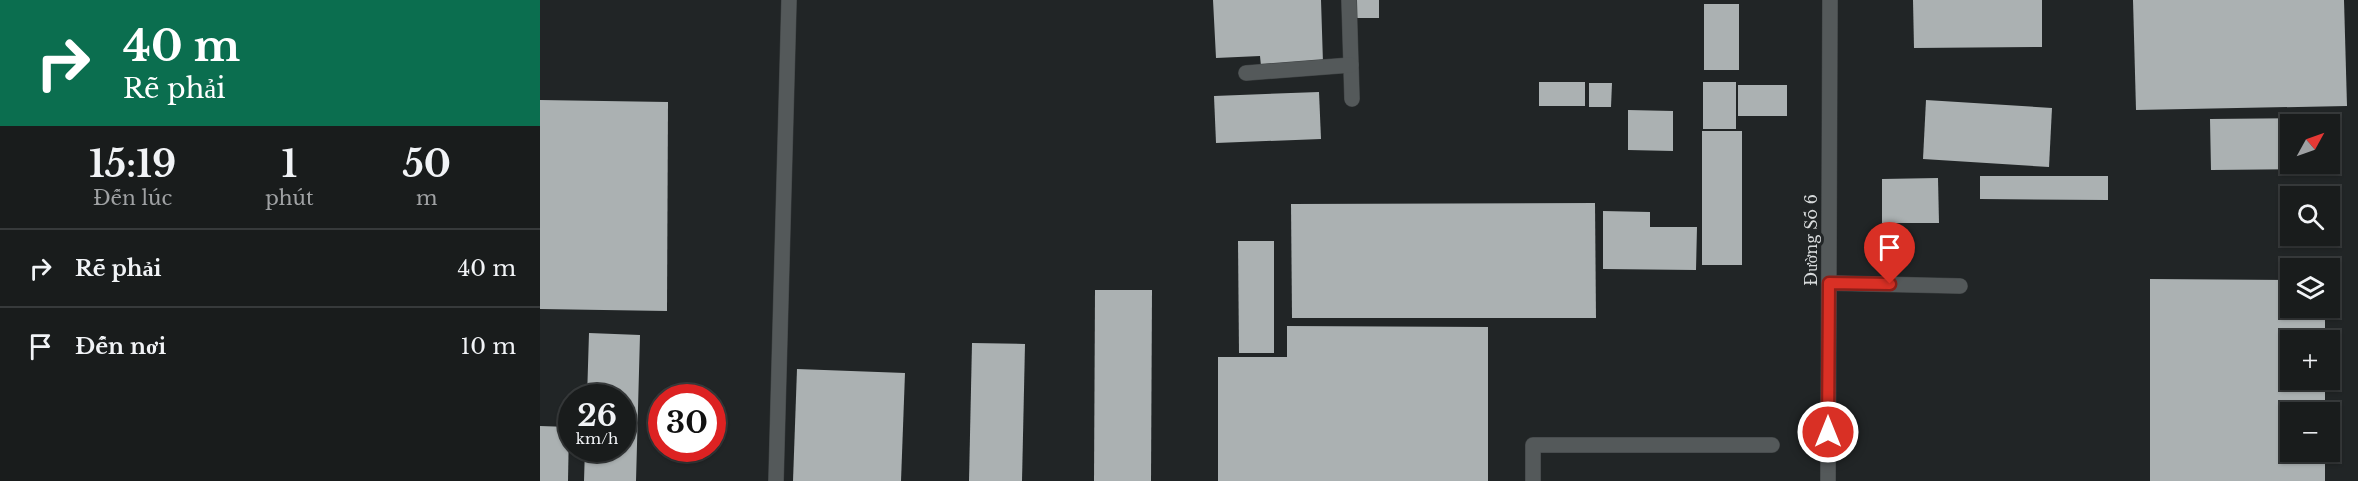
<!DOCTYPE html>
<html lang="vi">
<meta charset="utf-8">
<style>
body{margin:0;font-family:"Libre Baskerville",serif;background:#262929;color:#f1f3f6;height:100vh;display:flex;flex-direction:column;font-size:22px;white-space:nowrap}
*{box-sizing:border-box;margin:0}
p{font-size:20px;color:#9fa1a3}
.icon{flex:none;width:33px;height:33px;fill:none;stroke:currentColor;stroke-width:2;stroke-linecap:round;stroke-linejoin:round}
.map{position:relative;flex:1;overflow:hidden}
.panel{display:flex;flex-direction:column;background:#191c1c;width:540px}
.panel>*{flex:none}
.top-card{background:#0b6e4f;color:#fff;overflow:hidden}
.needle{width:39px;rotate:50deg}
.controls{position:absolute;left:1740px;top:114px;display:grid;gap:12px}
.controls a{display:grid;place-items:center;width:60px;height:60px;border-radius:0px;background:#191c1c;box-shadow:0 2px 4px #0004,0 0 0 2px #373a3b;font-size:30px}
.speed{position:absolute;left:18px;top:384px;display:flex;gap:12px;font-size:30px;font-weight:700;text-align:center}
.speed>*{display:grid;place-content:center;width:78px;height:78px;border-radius:50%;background:#191c1c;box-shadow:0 2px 4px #0004,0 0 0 2px #373a3b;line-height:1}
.speed small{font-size:15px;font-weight:400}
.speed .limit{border:9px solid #d22;background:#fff;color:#111}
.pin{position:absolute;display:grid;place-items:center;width:51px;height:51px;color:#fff;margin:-62px -26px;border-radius:50% 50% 50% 0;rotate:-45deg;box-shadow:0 0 6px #0007}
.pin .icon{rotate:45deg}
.me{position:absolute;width:66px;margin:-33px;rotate:0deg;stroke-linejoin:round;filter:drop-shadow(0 0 4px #0008)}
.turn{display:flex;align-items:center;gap:21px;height:126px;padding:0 24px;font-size:27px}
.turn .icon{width:78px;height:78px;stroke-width:2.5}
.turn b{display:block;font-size:42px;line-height:51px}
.eta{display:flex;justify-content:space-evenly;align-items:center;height:102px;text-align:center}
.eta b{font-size:36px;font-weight:700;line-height:42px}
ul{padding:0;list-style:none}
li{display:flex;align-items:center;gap:18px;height:78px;padding:0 24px;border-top:2px solid #373a3b}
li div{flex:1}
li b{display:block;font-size:22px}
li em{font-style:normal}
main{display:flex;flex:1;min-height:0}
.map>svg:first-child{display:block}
.building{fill:#abb1b2}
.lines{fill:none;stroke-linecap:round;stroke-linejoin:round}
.lane-casing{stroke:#3f4344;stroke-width:16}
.street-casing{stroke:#3f4344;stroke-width:16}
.lane{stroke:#54595a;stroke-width:15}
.street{stroke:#54595a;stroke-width:15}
.route-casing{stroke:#8d1f18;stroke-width:15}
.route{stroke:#d93025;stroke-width:10}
.labels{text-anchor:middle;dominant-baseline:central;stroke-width:6;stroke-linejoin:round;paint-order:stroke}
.street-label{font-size:16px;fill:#d7dadb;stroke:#212526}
</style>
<main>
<section class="panel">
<div class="top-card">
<div class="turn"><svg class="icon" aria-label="right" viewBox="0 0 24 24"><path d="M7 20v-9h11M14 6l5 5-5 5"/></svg><div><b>40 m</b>Rẽ phải</div></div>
</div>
<div class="eta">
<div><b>15:19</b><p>Đến lúc</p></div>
<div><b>1</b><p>phút</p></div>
<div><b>50</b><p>m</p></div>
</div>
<ul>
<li><svg class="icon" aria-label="right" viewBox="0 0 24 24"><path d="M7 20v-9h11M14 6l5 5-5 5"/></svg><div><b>Rẽ phải</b></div><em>40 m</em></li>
<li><svg class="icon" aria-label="arrive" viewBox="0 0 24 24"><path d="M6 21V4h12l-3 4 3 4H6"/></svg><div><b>Đến nơi</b></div><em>10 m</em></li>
</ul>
</section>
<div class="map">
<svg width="1818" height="481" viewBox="0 0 1818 481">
<rect width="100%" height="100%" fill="#212526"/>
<g class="building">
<path d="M673,0H781L783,63L721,66L720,56L676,58Z"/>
<path d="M814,0H839V18H815Z"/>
<path d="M1373,0H1502V47L1374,48Z"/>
<path d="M1593,0H1804L1807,106L1596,110Z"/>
<rect x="1164" y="4" width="35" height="66"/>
<rect x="999" y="82" width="46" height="24"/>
<rect x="1163" y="82" width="33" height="47"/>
<path d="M1049,83H1072L1071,107H1049Z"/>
<rect x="1198" y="85" width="49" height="31"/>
<path d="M779,92L781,139L676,143L674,96Z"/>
<path d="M0,100L128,102L127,311L0,309Z"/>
<path d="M1386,100L1512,108L1509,167L1383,159Z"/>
<path d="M1088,110L1133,111V151L1088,150Z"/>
<path d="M1778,118V124H1750V164H1779V169L1671,170L1670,119Z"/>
<rect x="1162" y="131" width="40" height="134"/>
<path d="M1440,176H1568V200L1440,199Z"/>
<path d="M1398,178L1399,223H1342V179Z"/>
<path d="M1055,203L1056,318H752L751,204Z"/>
<path d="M1063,211L1110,212V227H1157L1156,270L1063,269Z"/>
<path d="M698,241H734V353H699Z"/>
<path d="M1610,279L1750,280V308H1785V340H1750V380H1785V412H1750V452H1785V481H1610Z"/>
<path d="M555,290H612L611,481H554Z"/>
<path d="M747,326L948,327V481H678V357H747Z"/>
<path d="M49,333L100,335L96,481H44L45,448H82V398H47Z"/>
<path d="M432,343L485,344L482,481H429Z"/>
<path d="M257,369L365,373L361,481H253Z"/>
<path d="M0,426L29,427L28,481H0Z"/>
</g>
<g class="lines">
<g class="lane-casing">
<g id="lane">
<path d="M809,0L812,99"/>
<path d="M706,73L811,65"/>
<path d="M1289,283L1420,286"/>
<path d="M236,481L249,0"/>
<path d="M993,481V445H1232"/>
</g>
</g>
<g class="street-casing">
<path id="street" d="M1288,481L1290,0"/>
</g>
<use href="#lane" class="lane"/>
<use href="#street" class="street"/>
</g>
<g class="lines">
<g class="route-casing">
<path id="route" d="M1288,432L1289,283L1350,284"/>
</g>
<use href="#route" class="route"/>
</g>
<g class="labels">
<g class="street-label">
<text transform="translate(1271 240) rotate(-90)">Đường Số 6</text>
</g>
</g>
</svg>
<div class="controls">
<a><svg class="needle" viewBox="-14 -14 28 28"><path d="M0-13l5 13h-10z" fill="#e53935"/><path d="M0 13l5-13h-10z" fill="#9fa1a3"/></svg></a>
<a><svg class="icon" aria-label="search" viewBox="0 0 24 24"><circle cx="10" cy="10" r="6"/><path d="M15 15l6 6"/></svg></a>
<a><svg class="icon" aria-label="layers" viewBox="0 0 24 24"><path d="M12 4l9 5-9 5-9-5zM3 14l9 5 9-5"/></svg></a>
<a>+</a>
<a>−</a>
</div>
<div class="speed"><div>26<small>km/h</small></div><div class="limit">30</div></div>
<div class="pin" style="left:1350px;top:284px;background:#d93025"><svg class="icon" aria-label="arrive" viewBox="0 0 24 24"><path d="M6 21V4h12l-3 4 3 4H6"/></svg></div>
<svg class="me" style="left:1288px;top:432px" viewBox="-20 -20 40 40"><circle r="17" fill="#d93025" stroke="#fff" stroke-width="3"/><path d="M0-11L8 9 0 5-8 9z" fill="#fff"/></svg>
</div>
</main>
